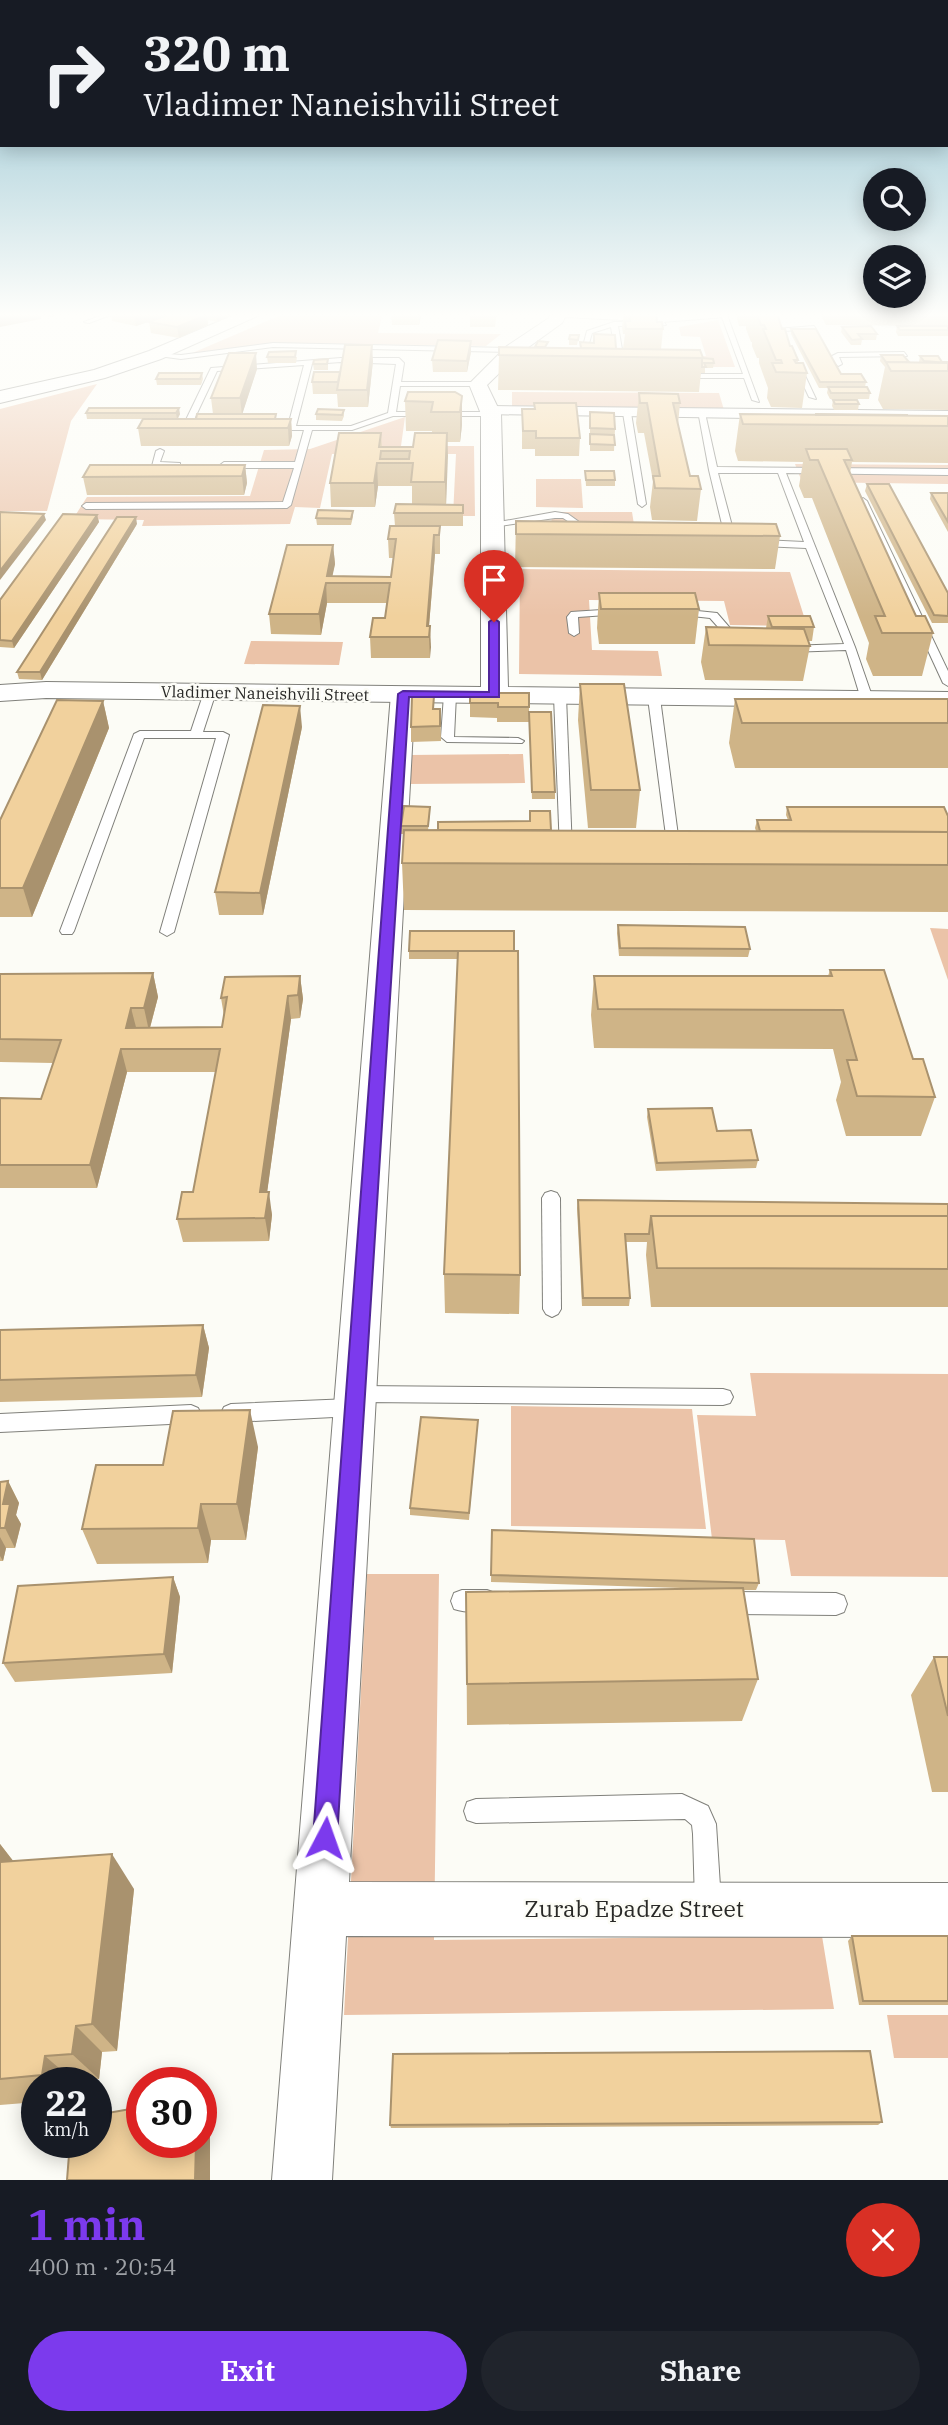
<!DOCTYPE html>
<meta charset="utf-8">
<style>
body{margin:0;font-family:"IBM Plex Serif",serif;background:#20242c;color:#f1f3f6;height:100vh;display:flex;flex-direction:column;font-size:26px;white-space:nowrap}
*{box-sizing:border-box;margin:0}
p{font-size:23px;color:#9ea1a6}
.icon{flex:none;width:38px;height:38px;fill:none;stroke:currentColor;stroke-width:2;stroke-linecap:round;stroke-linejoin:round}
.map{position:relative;height:2180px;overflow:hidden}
.panel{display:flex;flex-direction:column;background:#171b24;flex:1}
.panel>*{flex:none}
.guide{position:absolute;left:0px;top:0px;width:948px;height:147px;box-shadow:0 4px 18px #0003;background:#171b24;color:#f1f3f6;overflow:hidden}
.buttons{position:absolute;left:863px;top:168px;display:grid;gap:14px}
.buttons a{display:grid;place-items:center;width:63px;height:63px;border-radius:50%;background:#171b24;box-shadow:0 4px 18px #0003;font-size:35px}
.speed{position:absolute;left:21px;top:2067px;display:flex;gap:14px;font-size:35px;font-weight:700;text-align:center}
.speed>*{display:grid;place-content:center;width:91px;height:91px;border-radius:50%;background:#171b24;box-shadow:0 4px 18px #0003;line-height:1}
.speed small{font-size:18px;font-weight:400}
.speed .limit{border:10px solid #d22;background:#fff;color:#111}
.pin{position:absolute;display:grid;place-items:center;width:60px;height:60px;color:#fff;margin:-72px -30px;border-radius:50% 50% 50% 0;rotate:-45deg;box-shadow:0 0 7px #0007}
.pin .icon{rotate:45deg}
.me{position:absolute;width:77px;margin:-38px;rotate:4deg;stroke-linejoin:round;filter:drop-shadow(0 0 5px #0008)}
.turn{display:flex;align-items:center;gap:24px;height:147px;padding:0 28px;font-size:32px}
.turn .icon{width:91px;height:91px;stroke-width:2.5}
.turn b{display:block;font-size:49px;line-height:60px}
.round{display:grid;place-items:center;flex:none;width:74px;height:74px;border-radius:37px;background:#20242c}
.head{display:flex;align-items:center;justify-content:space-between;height:119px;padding:0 28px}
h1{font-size:42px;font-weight:700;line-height:52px;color:#7c3aed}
.action{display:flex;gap:14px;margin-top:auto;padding:14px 28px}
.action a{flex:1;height:80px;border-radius:42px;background:#7c3aed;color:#fff;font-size:28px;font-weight:700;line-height:80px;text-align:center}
.action a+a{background:#20242c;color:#f1f3f6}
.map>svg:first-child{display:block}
.green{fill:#ebc3a8}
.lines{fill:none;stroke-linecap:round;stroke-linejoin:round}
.lane-casing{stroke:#80807b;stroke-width:2}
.street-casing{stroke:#80807b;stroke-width:2}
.secondary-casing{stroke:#80807b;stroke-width:2}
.lane{fill:#fff;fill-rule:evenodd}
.street{fill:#fff;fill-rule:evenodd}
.secondary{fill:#fff;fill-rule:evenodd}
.wall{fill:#cfb487}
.shaded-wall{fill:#a9926e}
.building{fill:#f1d19d;stroke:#a9926e;stroke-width:2;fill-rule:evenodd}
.route{fill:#7c3aed;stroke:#51269a;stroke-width:2}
.labels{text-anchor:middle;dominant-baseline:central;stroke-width:5;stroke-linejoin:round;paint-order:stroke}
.far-street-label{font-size:16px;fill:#292927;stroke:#fcfcf6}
.near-street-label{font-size:23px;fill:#292927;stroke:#fcfcf6}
</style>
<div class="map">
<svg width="948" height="2180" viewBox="0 0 948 2180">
<rect width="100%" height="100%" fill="#fcfcf6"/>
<g class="green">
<path d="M288,312H383L378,333L501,334L486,346L283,343L190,354Z"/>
<path d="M718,320L735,367H679L676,356H706L700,337L681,336L679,327Z"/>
<path d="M97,384L71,421L47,511H0V409Z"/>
<path d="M512,392L719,393L724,410L512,409Z"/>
<path d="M405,417L401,446H474L475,516H453L456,454H332L320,508L295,507L290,524L142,526L144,520L73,519L87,497L250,496L264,450L310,449Z"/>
<path d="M795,464L948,465V484L802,482Z"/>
<path d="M536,479H581L583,508L536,507Z"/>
<path d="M551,512H632L637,544H553Z"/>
<path d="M520,569L790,572L807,626L730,625L724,601L589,600L592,650L658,651L662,676L519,674Z"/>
<path d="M251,641L343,642L339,665L244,664Z"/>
<path d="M523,754L525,783L407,784L409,755Z"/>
<path d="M930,928L948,929V980Z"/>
<path d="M750,1373L948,1374V1577L791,1576L785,1540L712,1539L697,1415L756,1416Z"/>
<path d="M511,1406L692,1409L706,1529L511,1526Z"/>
<path d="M367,1574H439L434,1940L822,1936L834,2009L344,2015Z"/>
<path d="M887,2015H948V2058H894Z"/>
</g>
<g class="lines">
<g class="lane-casing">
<g id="lane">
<path d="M110,312H119L89,323L84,322Z"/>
<path d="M720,312H726L759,402L752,400L744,378H682L678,376L682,374H743Z"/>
<path d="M664,322L666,325L618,326L624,361L631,362V366L617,363L611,327L592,333L588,347L583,346L587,331L614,322Z"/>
<path d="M814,326L816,329L783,331L789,345L786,347L783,345L776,329Z"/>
<path d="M273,343L513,348L517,350L513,352L273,347L181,359L151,355L155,353L181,355Z"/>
<path d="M904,352L907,356L839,357L842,364L838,366L830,357L838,353Z"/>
<path d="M341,358H399L404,363L401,382H478L482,384L478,386H400L396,412H491L495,414L491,416H393L352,430H312L291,505L287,508L86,509L82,506L86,503L283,502L294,468H224L220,465L224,462H295L304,430H272L268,428L288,426L304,365L217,371L191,426L201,428L197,430L182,428L211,368ZM341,362L396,364L388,413L351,426H296L312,364Z"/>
<path d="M793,363L800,365L816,399L809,397Z"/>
<path d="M627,411L631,413L646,504L642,507L638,504L623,413Z"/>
<path d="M698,411L705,413L717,467L948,469V475L786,473L855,647L873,699L871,701L861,699L846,650L789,652L784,649L789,646L844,644L806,548L760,546L755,543L760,540L804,542L778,473H718L736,541L731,544L726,541L709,470Z"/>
<path d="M160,449L164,451L160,462L180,463V467L152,466L156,451Z"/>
<path d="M863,498L867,501L948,671V686L943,683L859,501Z"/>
<path d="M555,512L568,514L582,524L577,527L563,518H555L493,527L488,524Z"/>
<path d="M617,609L622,612L621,614L578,617L579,633L574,636L569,633L567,617L571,612Z"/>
<path d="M678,609L717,613L743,643L734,645L710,618L674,614L673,612Z"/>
<path d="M210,689L216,692L203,732H223L229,735L174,932L167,936L160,932L216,738H144L74,931L72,934H62L60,931L134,734L140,731H191L204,692Z"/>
<path d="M450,692L456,695L454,737L518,738L524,741L522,743L447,742L441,737L444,695Z"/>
<path d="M560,693L566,696L572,851L566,855L560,851L554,696Z"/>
<path d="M654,695L660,698L680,851L674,855L668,851L648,698Z"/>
<path d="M551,1191L557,1193L560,1198L561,1309L558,1314L552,1317L546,1314L543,1309L542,1198L545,1193Z"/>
<path d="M357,1386L723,1389L730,1391L733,1397L730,1403L723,1405L362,1402L364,1407L361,1413L354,1416L231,1422L224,1419L221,1413L224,1407L231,1404L350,1399L347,1394L350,1388Z"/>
<path d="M191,1405L198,1408L201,1414L198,1420L191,1423L0,1432V1414Z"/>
<path d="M462,1590H487L495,1593L498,1601L495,1609C483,1613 466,1613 454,1609L451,1601L454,1593Z"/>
<path d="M727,1592L836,1593L844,1596L847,1604L844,1612L836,1615L727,1614L719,1611L716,1603L719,1595Z"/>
<path d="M682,1794L708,1806L716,1824L721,1902L717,1911L708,1915L699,1911L695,1902L693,1834L692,1825L685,1819L476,1823L467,1820L464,1811L467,1802L476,1799Z"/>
</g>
</g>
<g class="street-casing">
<g id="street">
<path d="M491,406L948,411V421L485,414L483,411Z"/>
<path d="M403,687L411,689L415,694L349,1882L948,1883V1937L346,1936L332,2180H272L391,694L395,689Z"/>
</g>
</g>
<g class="secondary-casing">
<g id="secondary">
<path d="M241,312H262L260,315L161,359L105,378L0,403V391L94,370L149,351Z"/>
<path d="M551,312H733L725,317L662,322L565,317L562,323L519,354L487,385L501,414L508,687L948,692V708L46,698L0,701V685L46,682L481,687V414L469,384L507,346L549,318Z"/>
</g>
</g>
<use href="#lane" class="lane"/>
<use href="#street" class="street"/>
<use href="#secondary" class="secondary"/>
</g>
<g class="wall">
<path d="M111,312H240L217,322L208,320V325L179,338L151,333L149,322L151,321L136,326L112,321Z"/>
<path d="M391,312H422L419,325H392Z"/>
<path d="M470,312H497L495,327H470Z"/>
<path d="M624,312H658L657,322L663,329L661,349L702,358L714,363L713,368H705V373H701L699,392L498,390L499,355L535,348V347H548L547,348L623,349L625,334H623L622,327Z"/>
<path d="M737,312H775L790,346L798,360V363L807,373L802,408L771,407L767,398L768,388L759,363V358H757L752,346V342H751L746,329V326H739L737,319Z"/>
<path d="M823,312H948V326L826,325L822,318Z"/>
<path d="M897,326H948V336H898L896,332Z"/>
<path d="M842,327L877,334L876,340H862L861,345H851L841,332Z"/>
<path d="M791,329L841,374L866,382L865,387L870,393L869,399H830L827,393L828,388H819L791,334Z"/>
<path d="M579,335L577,345H569V339Z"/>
<path d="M471,341V352L467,372H433L432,360Z"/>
<path d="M881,355L909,362H919L920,356L942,362H948V410L883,409L878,400L885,367L880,361Z"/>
<path d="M267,357H297L296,363H268Z"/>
<path d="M328,359V370H314L313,364Z"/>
<path d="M373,361L368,407H338L337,394H313L312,382L340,372Z"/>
<path d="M257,369L242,414L277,419H291L292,436L289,446H141L138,428L142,419H87L86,413L180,414L178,419H196L213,414L211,398Z"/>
<path d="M202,373L203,379L201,385H157L156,379Z"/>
<path d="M639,393L680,403L678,425L690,476L701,489L697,521L652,520L650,507L653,481L644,433H638L636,423Z"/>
<path d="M462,396V425L460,442H447L446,505H463V526H395L394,513L412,504V486H378L375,507H331L330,483L381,433L382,447H413L432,433V431H406L405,401Z"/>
<path d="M833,400L859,404L858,410H834L832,406Z"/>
<path d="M534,403L580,438L579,456H535V449H522V409H534Z"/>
<path d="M344,410V416L342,421L316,420V414Z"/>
<path d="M590,412L615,429L614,451H590Z"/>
<path d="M740,414L948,416V463L852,462L850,473L916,616L933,633L922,676H873L866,659L869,643L812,498H804L799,486L803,462L738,461L735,451Z"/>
<path d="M245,465L247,483L244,495H87L83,477Z"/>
<path d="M585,471L615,480V486H586Z"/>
<path d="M867,484L948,593V623H932L865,491Z"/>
<path d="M931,493H948V532L930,499Z"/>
<path d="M353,511V517L351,525H317L316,518Z"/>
<path d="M97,515L99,522L14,648L0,647V600Z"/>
<path d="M516,521L780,536L775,569L515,567Z"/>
<path d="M137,524L42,680L19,679L17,672Z"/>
<path d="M440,526V554H435L429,626H430V658H371L370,637L385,618L387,603H327L321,635L271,634L269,614L333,545L335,564L332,576L391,577L393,558H389L388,539Z"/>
<path d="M599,593L699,609L695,644H599L597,628Z"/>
<path d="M768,616L814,627L812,641H808L810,646L803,681L705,680L701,662L706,627L766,628Z"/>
<path d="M580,684L640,790L636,828H588L578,720Z"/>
<path d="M470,693H529V712L555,792V799H532L529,720V722H497V718L470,717Z"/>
<path d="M735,699H948V768H735L729,743Z"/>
<path d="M103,701L109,728L32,917H0V820Z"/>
<path d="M440,709L441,741L411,742V727Z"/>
<path d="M302,727L263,915H219L215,892Z"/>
<path d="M787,807L948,816V912L404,910L402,863L404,834H401V826L430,814L428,830L530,821V811L551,830L756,831L755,828L757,820H788L786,815Z"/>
<path d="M618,925L750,949L748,957L619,956L617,933Z"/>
<path d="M514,931L520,1275L519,1314L445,1313L444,1274L458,959H409V951Z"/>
<path d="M830,970L913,1059L935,1097L921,1136H846L836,1100L841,1082L833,1049L594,1048L591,1015L594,976H828Z"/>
<path d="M153,973L158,997L150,1028L222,1027L224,1016L221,998L300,976L303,999L300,1018L291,1019L267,1192L272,1215L269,1241L183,1242L177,1219L193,1192L216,1072H127L97,1188H0V1098L41,1099L53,1063L0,1062V974Z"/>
<path d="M648,1109L717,1131L758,1160L756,1168L656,1171L647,1117Z"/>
<path d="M578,1200L948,1204V1307H651L646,1255L647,1242H626L630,1298L629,1306H582L577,1208Z"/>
<path d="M203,1325L209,1348L202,1397L0,1402V1330Z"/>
<path d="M477,1428L469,1520L410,1515V1508Z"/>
<path d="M258,1447L246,1540H211L208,1563L97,1564L82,1529L163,1465Z"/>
<path d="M8,1481L19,1503L16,1515L21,1524L15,1548H6L3,1561H0V1482Z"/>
<path d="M492,1530L759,1583L756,1590H743L758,1679L742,1721L467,1725L466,1592L712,1589L491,1582Z"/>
<path d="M173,1577L180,1597L172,1673L15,1682L3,1663Z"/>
<path d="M934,1657H948V1792H932L911,1695Z"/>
<path d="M0,1844L13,1861L134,1889L117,2051L102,2052L99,2079L74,2081L73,2082H37V2102L0,2105Z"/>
<path d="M852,1936H948V2005H859L848,1941Z"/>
<path d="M882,2122L878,2125L391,2128L390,2125Z"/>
</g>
<g class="shaded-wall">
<path d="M0,312H40L41,319L0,327Z"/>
<path d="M46,312H85L47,317Z"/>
<path d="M134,312H178L136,326Z"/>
<path d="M216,312H240L217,322Z"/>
<path d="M419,312H422L419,325Z"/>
<path d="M207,315L208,325L179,338L177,327Z"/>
<path d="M471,341V352L467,372V361Z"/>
<path d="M372,345L373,361L368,407L367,390Z"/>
<path d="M256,353L257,369L242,415L240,398Z"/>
<path d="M462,396V425L460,442V412Z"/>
<path d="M179,408L180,414L177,419L176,413Z"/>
<path d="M291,419L292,436L289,446L288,428Z"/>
<path d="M447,433L448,456L446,506L445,482Z"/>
<path d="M377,463L378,486L375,507L374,483Z"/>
<path d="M245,465L247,483L244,495L242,476Z"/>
<path d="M44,514L46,520L0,580V571Z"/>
<path d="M97,515L99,522L14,648L12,641Z"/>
<path d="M136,517L137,524L42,680L40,672Z"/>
<path d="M434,535L435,554L428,637L427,626Z"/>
<path d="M333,545L335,564L331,583L327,576Z"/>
<path d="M326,583L327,603L321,635L319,614Z"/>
<path d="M430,626L431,647L430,658L429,637Z"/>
<path d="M103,701L109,728L32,917L23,888Z"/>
<path d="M300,706L302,727L263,915L260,893Z"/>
<path d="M153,973L158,997L149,1031L144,1008Z"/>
<path d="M300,976L303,999L300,1018L298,995Z"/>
<path d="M288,996L291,1019L264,1215L260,1192Z"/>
<path d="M131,1008L137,1031L126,1028Z"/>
<path d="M121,1049L127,1072L97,1188L90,1165Z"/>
<path d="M269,1192L272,1215L269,1241L265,1218Z"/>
<path d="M203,1325L209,1348L202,1397L196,1375Z"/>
<path d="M250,1410L258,1447L246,1540L237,1504Z"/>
<path d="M8,1481L19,1503L16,1515L21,1524L15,1548L5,1528L3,1504Z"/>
<path d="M201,1504L211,1540L208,1563L198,1528Z"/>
<path d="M0,1537L6,1548L3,1561L0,1556Z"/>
<path d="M173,1577L180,1597L172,1673L164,1654Z"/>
<path d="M0,1844L14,1862L0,1888Z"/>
<path d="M112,1854L134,1889L117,2051L92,2024Z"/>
<path d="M76,2026L102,2052L99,2079L72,2054Z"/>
<path d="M45,2056L74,2081L73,2082H51L42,2075Z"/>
<path d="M201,2104L210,2115V2180H195L196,2142H201Z"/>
</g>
<g class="building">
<path d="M174,312H191L207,315L177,327L149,322Z"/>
<path d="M629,312H656L657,322H662L663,329H626L625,321H630Z"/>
<path d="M759,312H774V313H777L782,329H785L790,346H792L798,360H794L796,363H803L807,373L776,372L772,363H782L781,360H776L763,329H766L764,325H761L756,313H760Z"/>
<path d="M871,326L877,334H858L862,339L852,340L842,327Z"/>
<path d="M897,326H948V330H900Z"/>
<path d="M791,329H816L841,374H861L866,382H820Z"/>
<path d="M594,334L615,335L616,349L581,348L580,342L594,343Z"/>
<path d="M570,335H579L578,340L569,339Z"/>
<path d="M438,340L471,341L467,361L432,360Z"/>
<path d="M538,341L548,342L545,347H535Z"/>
<path d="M345,345H372L367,390H337Z"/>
<path d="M499,347L700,350L703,358L499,355Z"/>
<path d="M296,351L295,357H267L269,352Z"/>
<path d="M229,353H256L240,398H211Z"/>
<path d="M881,355H903L909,362H886Z"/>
<path d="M920,356H938L942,362H948V363L924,361Z"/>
<path d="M702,358L713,359L714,363H704L706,367H702Z"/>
<path d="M328,359L327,364H313L314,360Z"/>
<path d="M886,362L948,363V371H891Z"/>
<path d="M314,372H340L338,382H312Z"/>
<path d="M159,373H202L200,379H156Z"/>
<path d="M828,387H867L870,393H831Z"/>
<path d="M408,392H455L462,396L460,412H431L433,402L405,401Z"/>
<path d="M639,393L678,394L680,403H673L690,476H698L701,489L655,488L653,476H660L647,403H640Z"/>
<path d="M833,400H857L859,404H835Z"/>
<path d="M534,403H576L580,438H536V431H523L522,409H535Z"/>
<path d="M89,408H179L176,413H86Z"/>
<path d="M318,409L344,410L342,415L316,414Z"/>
<path d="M590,412L614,413L615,429L590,428Z"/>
<path d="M197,414H276L275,419H196Z"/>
<path d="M740,414L948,416V426L743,424Z"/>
<path d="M816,414L908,415H816Z"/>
<path d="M143,419H291L288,428H138Z"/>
<path d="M339,433H381L379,447H413L415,433H447L445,482H411L413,463H377L374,483H330ZM381,451H410L409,459H380Z"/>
<path d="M590,434L614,435L615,445L590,444Z"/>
<path d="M806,449H847L852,460H844L916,616H925L933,633H882L875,616H885L818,460H810Z"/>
<path d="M90,465H245L242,476L83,477Z"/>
<path d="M585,471H614L615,480H586Z"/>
<path d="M867,484H889L948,593V616L934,615Z"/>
<path d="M931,493H948V522Z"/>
<path d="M396,504L463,505V513H394Z"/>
<path d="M318,510L353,511L351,519L316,518Z"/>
<path d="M0,512L44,514L0,571Z"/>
<path d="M63,514L97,515L12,641L0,640V600Z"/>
<path d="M117,517H136L40,672H17Z"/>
<path d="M516,521L776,524L780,536L516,534Z"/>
<path d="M390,526H440L439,535H434L427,626H430L429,637H370L373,618H385L390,583H326L319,614H269L287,545H333L327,576L391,577L396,539H388Z"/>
<path d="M599,593H695L699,609H601Z"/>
<path d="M768,616H810L814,627H772Z"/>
<path d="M706,627L804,629L810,646L709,645Z"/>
<path d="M580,684H624L640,790H591Z"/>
<path d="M470,693H529V707H498V703H470Z"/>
<path d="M412,696H434L433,709H440V726L411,727Z"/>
<path d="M735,699H948V723H742Z"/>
<path d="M57,700L103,701L23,888H0V820Z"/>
<path d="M263,705L300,706L260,893L215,892Z"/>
<path d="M529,712H551L555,792H532Z"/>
<path d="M404,806L430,807L428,826H401Z"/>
<path d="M787,807H944L948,816V832L760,831L757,820H791Z"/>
<path d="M530,811H550L551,830H438V822L530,821Z"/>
<path d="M404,830L948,832V865L402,863Z"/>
<path d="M618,925L745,927L750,949L620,948Z"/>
<path d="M410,931H514V951H409Z"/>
<path d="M458,951H518L520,1275L444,1274Z"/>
<path d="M830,970H884L913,1059H923L935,1097L857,1096L847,1060H857L843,1010L598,1009L594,976H832Z"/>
<path d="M153,973L144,1008H131L126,1028L222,1027L227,997L221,998L225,977L300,976L298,995L288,996L260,1192H269L265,1218L177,1219L182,1192H193L220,1049H121L90,1165H0V1098L41,1099L61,1040L0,1039V974Z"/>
<path d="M712,1108L717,1131L751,1130L758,1160L657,1163L648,1109Z"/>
<path d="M578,1200L948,1204V1216H651L649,1234H625L630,1298H583Z"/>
<path d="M651,1216H948V1269L657,1268Z"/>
<path d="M203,1325L196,1375L0,1380V1330Z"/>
<path d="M250,1410L237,1504H201L198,1528L82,1529L96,1465H163L173,1411Z"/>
<path d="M421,1417L478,1420L469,1513L410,1508Z"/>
<path d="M8,1481L3,1504H10L5,1528H0V1482Z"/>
<path d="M492,1530L754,1539L759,1583L491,1575Z"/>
<path d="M173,1577L164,1654L3,1663L18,1586Z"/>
<path d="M743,1588L758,1679L467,1684L466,1592Z"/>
<path d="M934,1657H948V1716Z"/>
<path d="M112,1854L92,2024L76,2026L72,2054L45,2056L42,2075L0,2079V1862Z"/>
<path d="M852,1936H948V2001H863Z"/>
<path d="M870,2051L882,2122L390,2125L393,2054Z"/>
<path d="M142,2107V2142H196L195,2180H67L70,2142H96V2115Z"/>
</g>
<linearGradient id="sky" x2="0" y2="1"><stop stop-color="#86bccc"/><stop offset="0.51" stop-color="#fefefb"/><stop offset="1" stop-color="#fefefb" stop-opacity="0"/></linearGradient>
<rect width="948" height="617" fill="url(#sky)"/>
<path class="route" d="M494,618L499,622V697H409L337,1838L334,1846L325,1850L316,1846L313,1838L398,694L403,691L489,692V622Z"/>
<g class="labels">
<g class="far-street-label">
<text transform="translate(265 693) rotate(1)">Vladimer Naneishvili Street</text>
</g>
<g class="near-street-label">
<text x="634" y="1908">Zurab Epadze Street</text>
</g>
</g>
</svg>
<div class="buttons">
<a><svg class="icon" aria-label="search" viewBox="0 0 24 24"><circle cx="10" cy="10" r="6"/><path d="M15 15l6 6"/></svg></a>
<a><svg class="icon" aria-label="layers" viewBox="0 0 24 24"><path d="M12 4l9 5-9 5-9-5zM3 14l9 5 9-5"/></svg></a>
</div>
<div class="speed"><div>22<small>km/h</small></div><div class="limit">30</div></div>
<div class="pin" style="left:494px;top:622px;background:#d93025"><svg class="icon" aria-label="arrive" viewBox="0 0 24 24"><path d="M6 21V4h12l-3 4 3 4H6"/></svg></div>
<svg class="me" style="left:325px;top:1838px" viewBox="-20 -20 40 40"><path d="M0-17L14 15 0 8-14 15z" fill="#7c3aed" stroke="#fff" stroke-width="4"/></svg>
<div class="guide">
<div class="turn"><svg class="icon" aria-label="right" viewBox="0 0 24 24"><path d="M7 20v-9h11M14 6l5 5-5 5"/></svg><div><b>320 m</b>Vladimer Naneishvili Street</div></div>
</div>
</div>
<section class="panel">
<div class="head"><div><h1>1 min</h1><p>400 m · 20:54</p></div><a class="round" style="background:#d93025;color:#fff"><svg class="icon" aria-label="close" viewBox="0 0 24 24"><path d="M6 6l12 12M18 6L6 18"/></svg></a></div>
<div class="action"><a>Exit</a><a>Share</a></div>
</section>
